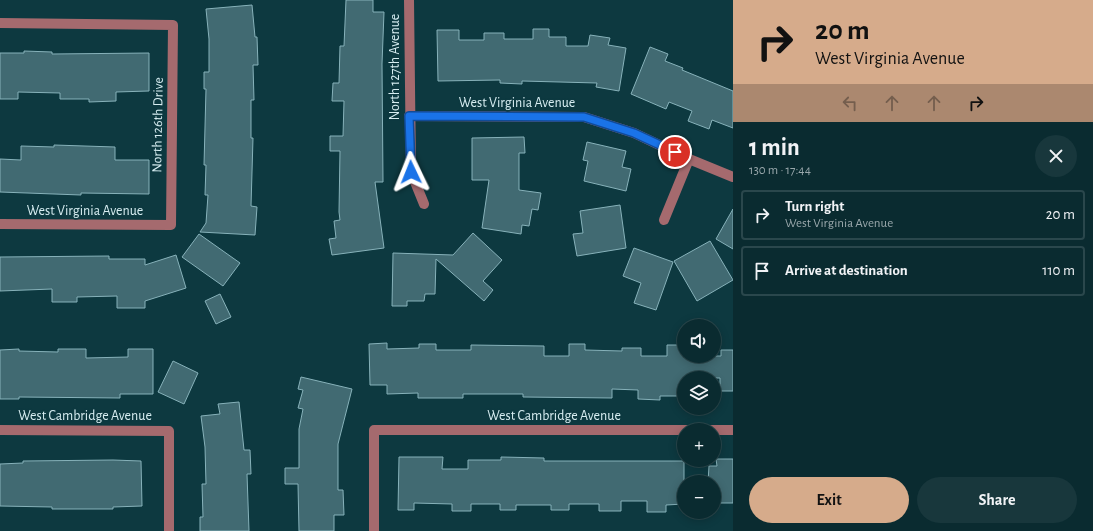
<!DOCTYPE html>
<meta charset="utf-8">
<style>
body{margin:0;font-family:"Alegreya Sans",sans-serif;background:#18373c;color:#f1f3f6;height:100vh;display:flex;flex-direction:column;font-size:15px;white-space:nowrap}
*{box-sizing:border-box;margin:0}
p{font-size:13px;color:#99a7ab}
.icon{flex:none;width:22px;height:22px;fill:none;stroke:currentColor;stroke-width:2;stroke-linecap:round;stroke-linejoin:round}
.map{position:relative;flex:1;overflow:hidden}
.side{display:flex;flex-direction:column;background:#0a2b30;width:360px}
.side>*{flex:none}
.top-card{background:#d6ab8b;color:#111;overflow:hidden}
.tools{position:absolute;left:677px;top:319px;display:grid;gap:8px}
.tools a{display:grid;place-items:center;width:44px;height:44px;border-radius:50%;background:#0a2b30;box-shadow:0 2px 10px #0003,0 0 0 1px #2a474c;font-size:20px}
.pin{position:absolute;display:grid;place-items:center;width:34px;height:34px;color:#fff;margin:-17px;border:2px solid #fff;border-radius:50%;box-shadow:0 1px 4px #0007}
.me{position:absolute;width:44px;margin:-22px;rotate:358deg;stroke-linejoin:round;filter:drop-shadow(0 0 3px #0008)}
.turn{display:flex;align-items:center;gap:14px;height:84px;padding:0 16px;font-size:18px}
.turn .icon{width:52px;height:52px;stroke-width:2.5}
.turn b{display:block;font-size:28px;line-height:34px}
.lanes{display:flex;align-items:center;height:38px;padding:0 16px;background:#0003;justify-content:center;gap:20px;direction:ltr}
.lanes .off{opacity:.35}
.round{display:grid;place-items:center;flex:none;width:42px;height:42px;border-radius:21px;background:#18373c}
.summary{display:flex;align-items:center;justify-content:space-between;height:68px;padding:0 16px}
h1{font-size:24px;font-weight:700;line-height:30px}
.button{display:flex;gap:8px;margin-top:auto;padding:8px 16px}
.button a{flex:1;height:46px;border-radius:24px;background:#d6ab8b;color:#111;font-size:16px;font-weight:700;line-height:46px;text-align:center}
.button a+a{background:#18373c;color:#f1f3f6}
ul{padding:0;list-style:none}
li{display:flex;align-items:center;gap:12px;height:50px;margin:0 8px 6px;padding:0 8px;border:2px solid #2a474c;border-radius:4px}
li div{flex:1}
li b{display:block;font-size:15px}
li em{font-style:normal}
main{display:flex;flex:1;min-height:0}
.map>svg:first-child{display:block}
.building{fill:#416a72;stroke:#87b2ba}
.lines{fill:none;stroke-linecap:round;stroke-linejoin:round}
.minor{stroke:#a56a6e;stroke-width:10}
.route-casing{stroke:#114b97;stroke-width:10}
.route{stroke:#1a73e8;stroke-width:7}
.labels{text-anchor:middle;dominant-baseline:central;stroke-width:3.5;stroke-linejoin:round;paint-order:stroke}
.street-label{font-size:14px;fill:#d7edf1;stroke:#0d3940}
</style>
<main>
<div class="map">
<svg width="733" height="531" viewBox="0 0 733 531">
<rect width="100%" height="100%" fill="#0d3940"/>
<g class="building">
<path d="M346,0H373V12H384L382,64L383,182H375L384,248L332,255L329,239L336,238L334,221L340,220L339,212L340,151H330V136H343L344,101H332L333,83H339L340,46H344Z"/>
<path d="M252,5L255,37H257L258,65H253L254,100H251V138H253L251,206L257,207L255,235L200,232L206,223L208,195H205L206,165H204L206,89H204V72H209V39L206,9Z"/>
<path d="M533,29H549V37H566V46H588L590,35L610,38L608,45L626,48L619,91L596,87L597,83L522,81V84L500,83V80L438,81L437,30H459V40H484V33H504V39H533Z"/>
<path d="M650,47L668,54L665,61L683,68L682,70L733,91V128L712,120L709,129L688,121L692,111L669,102L666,109L631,94Z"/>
<path d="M24,51L52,52V54L149,53V91L116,92V101L89,102V99H60V93L18,92V99H0V53H24Z"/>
<path d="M524,137L525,153H519V190L541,193L538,210L532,209L529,226L522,225L521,234L482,228L489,180H472V138Z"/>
<path d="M587,142L626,151L622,167L631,169L626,191L584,181L588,161L583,160Z"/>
<path d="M54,145L115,147V160H149V194L81,193V195L0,192V159L21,160V146L54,147Z"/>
<path d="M620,205L626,248L577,256L573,234L583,233L580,211Z"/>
<path d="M733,209V249L716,239Z"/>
<path d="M473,233L502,260L483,281L493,290L484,301L436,259L435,294H425L424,301H407V306H392L393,253L453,255Z"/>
<path d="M199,234L240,263L223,286L182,257Z"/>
<path d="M710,241L733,280L697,301L674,261Z"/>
<path d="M634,248L673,262L656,310L634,303L641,283L623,276Z"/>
<path d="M176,255L186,288L145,301V308H117V296L77,297V302H52V289L0,291V257L109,256V259H145V265Z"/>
<path d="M220,294L231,317L216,324L205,301Z"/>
<path d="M387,343V349L419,348V344H436V350H471V345L544,346V356H569V344H585V350L622,351V348H641V356H667V345H684V356H721V350H733V391H720V378H684V396H660V400L638,399V390L612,389V398L523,397V394H463V398H418V393L387,394V385H370L369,344Z"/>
<path d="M19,349V351L58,352V349H86V358L128,357V349H153V394H120V398L19,397V399H0V350Z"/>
<path d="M173,361L198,373L184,404L158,392Z"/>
<path d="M301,377L352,389L338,444V490H343L344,515H334V531H299L298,484H285V468H299V429L303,409L298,408L303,390L298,389Z"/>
<path d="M239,402L244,450H250L251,474H247L249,531H200V517H203L202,484H206L205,447L201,416L220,414L218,404Z"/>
<path d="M399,457H443L442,469H468V460H501V457L544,458V461H684V504L666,505V512H647V501H621V511H599V504H569V510H551V505H516V510H500V504H471V511H452V504L414,503V510H398Z"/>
<path d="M716,459H733V503H714V482H708L709,466H717Z"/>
<path d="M113,460L141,461L142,506L113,507V509H52V507L0,506V464L23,463V461Z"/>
</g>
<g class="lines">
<g class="minor">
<path d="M409,0L411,172L424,204"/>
<path d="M0,23L173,25L171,225L0,224"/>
<path d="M409,116L584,117L634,133L689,159L733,177"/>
<path d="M664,220L689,159"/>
<path d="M0,430L169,431V531"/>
<path d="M374,531V430H733"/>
</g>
</g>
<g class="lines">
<g class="route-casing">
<path id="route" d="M411,172L409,116L584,117L634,133L675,152"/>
</g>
<use href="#route" class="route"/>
</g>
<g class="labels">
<g class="street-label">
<text transform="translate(395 67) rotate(-90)">North 127th Avenue</text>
<text x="517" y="103">West Virginia Avenue</text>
<text transform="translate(158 125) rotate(-89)">North 126th Drive</text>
<text x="85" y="211">West Virginia Avenue</text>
<text x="85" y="416">West Cambridge Avenue</text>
<text x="554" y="416">West Cambridge Avenue</text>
</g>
</g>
</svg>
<div class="tools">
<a><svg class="icon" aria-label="sound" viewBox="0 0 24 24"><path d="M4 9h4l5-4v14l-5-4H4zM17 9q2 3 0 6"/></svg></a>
<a><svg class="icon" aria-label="layers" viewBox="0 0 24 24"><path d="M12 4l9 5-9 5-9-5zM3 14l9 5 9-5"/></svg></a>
<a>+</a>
<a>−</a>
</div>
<div class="pin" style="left:675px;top:152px;background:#d93025"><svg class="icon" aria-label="arrive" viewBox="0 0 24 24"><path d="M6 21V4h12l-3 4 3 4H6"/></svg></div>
<svg class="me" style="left:411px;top:172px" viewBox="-20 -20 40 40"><path d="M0-17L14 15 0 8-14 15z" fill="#1a73e8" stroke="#fff" stroke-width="4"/></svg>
</div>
<section class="side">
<div class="top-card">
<div class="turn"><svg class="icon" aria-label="right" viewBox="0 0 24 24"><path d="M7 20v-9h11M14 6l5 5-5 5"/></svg><div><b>20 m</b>West Virginia Avenue</div></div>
<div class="lanes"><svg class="icon off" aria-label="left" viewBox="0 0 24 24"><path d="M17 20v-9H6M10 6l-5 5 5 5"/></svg><svg class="icon off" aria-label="ahead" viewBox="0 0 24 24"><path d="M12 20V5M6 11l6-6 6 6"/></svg><svg class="icon off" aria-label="ahead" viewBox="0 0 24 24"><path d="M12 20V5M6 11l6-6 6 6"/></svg><svg class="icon" aria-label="right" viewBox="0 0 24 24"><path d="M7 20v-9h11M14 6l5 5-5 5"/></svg></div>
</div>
<div class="summary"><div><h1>1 min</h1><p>130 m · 17:44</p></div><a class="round"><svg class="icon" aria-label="close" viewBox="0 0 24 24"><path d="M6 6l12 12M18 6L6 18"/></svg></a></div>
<ul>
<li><svg class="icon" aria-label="right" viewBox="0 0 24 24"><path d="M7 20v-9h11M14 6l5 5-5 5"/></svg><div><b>Turn right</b><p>West Virginia Avenue</p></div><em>20 m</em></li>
<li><svg class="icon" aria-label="arrive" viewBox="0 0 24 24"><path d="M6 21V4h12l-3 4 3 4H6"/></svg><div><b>Arrive at destination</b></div><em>110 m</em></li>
</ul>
<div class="button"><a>Exit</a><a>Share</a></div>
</section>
</main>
